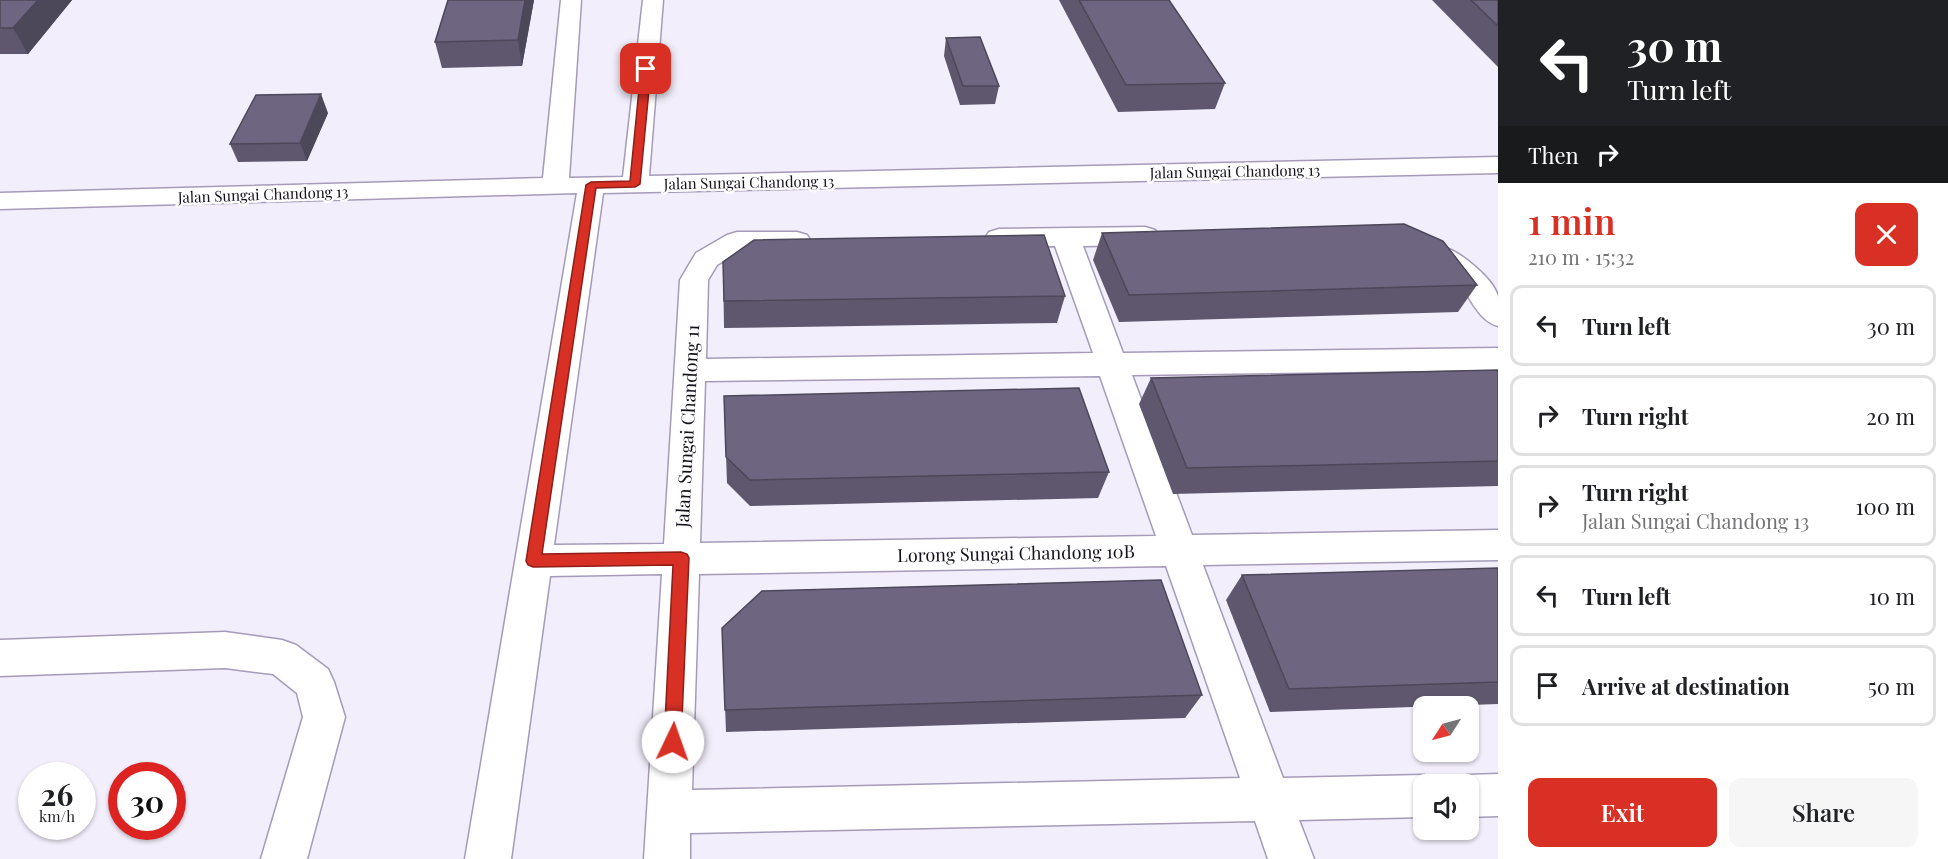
<!DOCTYPE html>
<meta charset="utf-8">
<style>
body{margin:0;font-family:"Playfair Display",serif;background:#f6f6f6;color:#202124;height:100vh;display:flex;flex-direction:column;font-size:22px;white-space:nowrap}
*{box-sizing:border-box;margin:0}
p{font-size:20px;color:#757577}
.icon{flex:none;width:33px;height:33px;fill:none;stroke:currentColor;stroke-width:2;stroke-linecap:round;stroke-linejoin:round}
.map{position:relative;flex:1;overflow:hidden}
.details{display:flex;flex-direction:column;background:#fff;width:450px}
.details>*{flex:none}
.hud{background:#202124;color:#fff;overflow:hidden}
.needle{width:39px;rotate:234deg}
.buttons{position:absolute;left:1413px;top:696px;display:grid;gap:12px}
.buttons a{display:grid;place-items:center;width:66px;height:66px;border-radius:12px;background:#fff;box-shadow:0 2px 4px #0004;font-size:30px}
.speed{position:absolute;left:18px;top:762px;display:flex;gap:12px;font-size:30px;font-weight:700;text-align:center}
.speed>*{display:grid;place-content:center;width:78px;height:78px;border-radius:50%;background:#fff;box-shadow:0 2px 4px #0004;line-height:1}
.speed small{font-size:15px;font-weight:400}
.speed .limit{border:9px solid #d22;background:#fff;color:#111}
.pin{position:absolute;display:grid;place-items:center;width:51px;height:51px;color:#fff;margin:-26px;border-radius:12px;box-shadow:0 3px 9px #0006}
.me{position:absolute;width:66px;margin:-33px;rotate:3deg;stroke-linejoin:round;filter:drop-shadow(0 0 4px #0008)}
.turn{display:flex;align-items:center;gap:21px;height:126px;padding:0 30px;font-size:27px}
.turn .icon{width:78px;height:78px;stroke-width:2.5}
.turn b{display:block;font-size:42px;line-height:51px}
.then{display:flex;align-items:center;height:57px;padding:0 30px;background:#0003;gap:12px;font-size:22px}
.round{display:grid;place-items:center;flex:none;width:63px;height:63px;border-radius:12px;background:#f6f6f6}
.summary{display:flex;align-items:center;justify-content:space-between;height:102px;padding:0 30px}
h1{font-size:36px;font-weight:600;line-height:45px;color:#d93025}
.button{display:flex;gap:12px;margin-top:auto;padding:12px 30px}
.button a{flex:1;height:69px;border-radius:12px;background:#d93025;color:#fff;font-size:24px;font-weight:600;line-height:69px;text-align:center}
.button a+a{background:#f6f6f6;color:#202124}
ul{padding:0;list-style:none}
li{display:flex;align-items:center;gap:18px;height:81px;margin:0 12px 9px;padding:0 18px;border:3px solid #e0e0e0;border-radius:12px}
li div{flex:1}
li b{display:block;font-size:22px}
li em{font-style:normal}
main{display:flex;flex:1;min-height:0}
.map>svg:first-child{display:block}
.lines{fill:none;stroke-linecap:round;stroke-linejoin:round}
.minor-casing{stroke:#a59bb8;stroke-width:3}
.minor{fill:#fff;fill-rule:evenodd}
.wall{fill:#5f576e}
.shaded-wall{fill:#4d475a}
.building{fill:#6e6580;stroke:#4d475a;stroke-width:1.5}
.route{fill:#d93025;stroke:#8d1f18;stroke-width:1.5}
.labels{text-anchor:middle;dominant-baseline:central;stroke-width:5;stroke-linejoin:round;paint-order:stroke}
.far-street-label{font-size:15px;fill:#15111c;stroke:#fefefe}
.street-label{font-size:18px;fill:#15111c;stroke:#fefefe}
</style>
<main>
<div class="map">
<svg width="1498" height="859" viewBox="0 0 1498 859">
<rect width="100%" height="100%" fill="#f2eefb"/>
<g class="lines">
<g class="minor-casing">
<g id="minor">
<path d="M561,0H581L569,178L623,177L643,0H663L649,176L1498,157V173L603,193L554,545L664,544L680,280L696,253L727,235L737,232H797L807,235L811,241L807,247L797,250H742L717,265L708,280L706,359L1093,353L1055,246L999,247L989,244L985,238L989,232L999,229L1145,227L1155,230L1159,236L1155,242L1145,245L1083,246L1123,353L1498,348V370L1132,375L1192,535L1498,530V560L1203,565L1283,778L1424,775L1439,781L1441,784H1424V817L1299,820L1314,859H1268L1255,821L690,833V859H644L662,574L550,576L511,859H465L577,193L0,209V193L543,178ZM1100,376L1156,536L700,543L705,381ZM1166,566L1240,778L692,790L699,574Z"/>
<path d="M1443,247C1460,251 1495,280 1498,297C1498,306 1498,317 1498,326C1476,320 1470,293 1454,278C1446,270 1435,266 1429,256L1433,250Z"/>
<path d="M225,632L282,640L296,645L328,669L334,682L345,717L307,859H261L303,717L297,693L273,674L225,668L0,676V640Z"/>
<path d="M1498,774V816L1468,817V784H1451L1453,781L1468,775Z"/>
</g>
</g>
<use href="#minor" class="minor"/>
</g>
<g class="wall">
<path d="M0,0H72L28,54H0Z"/>
<path d="M448,0H534L522,66L442,68L435,42Z"/>
<path d="M1059,0H1169L1225,83L1215,109L1118,112Z"/>
<path d="M1432,0H1498V67Z"/>
<path d="M946,38L999,86L995,104L960,105L944,56Z"/>
<path d="M328,113L307,161L238,162L230,144Z"/>
<path d="M1102,233L1477,285L1458,312L1119,322L1093,260Z"/>
<path d="M723,262L1065,296L1057,323L724,328Z"/>
<path d="M1498,370V486L1173,494L1139,404L1151,378Z"/>
<path d="M724,396L1109,472L1098,498L750,506L727,483Z"/>
<path d="M1498,568V704L1270,712L1226,600L1242,575Z"/>
<path d="M722,628L1202,695L1185,718L726,732Z"/>
</g>
<g class="shaded-wall">
<path d="M38,0H72L28,54L13,28Z"/>
<path d="M525,0H534L522,66L518,40Z"/>
<path d="M321,94L328,113L307,161L300,143Z"/>
</g>
<g class="building">
<path d="M0,0H38L13,28H0Z"/>
<path d="M448,0H525L518,40L435,42Z"/>
<path d="M1079,0H1169L1225,83L1126,85Z"/>
<path d="M1471,0H1498V26Z"/>
<path d="M980,37L999,86H963L946,38Z"/>
<path d="M321,94L300,143L230,144L256,95Z"/>
<path d="M1404,224L1443,241L1477,285L1129,295L1102,233Z"/>
<path d="M1044,235L1065,296L724,301L723,262L754,240Z"/>
<path d="M1498,370V461L1187,468L1151,378Z"/>
<path d="M1079,388L1109,472L750,480L726,457L724,396Z"/>
<path d="M1498,568V682L1289,689L1242,575Z"/>
<path d="M1161,580L1202,695L725,710L722,628L762,591Z"/>
</g>
<path class="route" d="M646,66L651,69L640,184L635,187L596,188L542,554L681,552L687,554L689,558L681,742L679,748L673,751L666,748L664,742L673,565L533,567L528,565L526,561L586,185L591,182L630,181L641,69Z"/>
<g class="labels">
<g class="far-street-label">
<text transform="translate(1235 171) rotate(-1)">Jalan Sungai Chandong 13</text>
<text transform="translate(749 182) rotate(-1)">Jalan Sungai Chandong 13</text>
<text transform="translate(263 194) rotate(-2)">Jalan Sungai Chandong 13</text>
</g>
<g class="street-label">
<text transform="translate(687 426) rotate(-87)">Jalan Sungai Chandong 11</text>
<text transform="translate(1016 553) rotate(-1)">Lorong Sungai Chandong 10B</text>
</g>
</g>
</svg>
<div class="buttons">
<a><svg class="needle" viewBox="-14 -14 28 28"><path d="M0-13l5 13h-10z" fill="#e53935"/><path d="M0 13l5-13h-10z" fill="#757577"/></svg></a>
<a><svg class="icon" aria-label="sound" viewBox="0 0 24 24"><path d="M4 9h4l5-4v14l-5-4H4zM17 9q2 3 0 6"/></svg></a>
</div>
<div class="speed"><div>26<small>km/h</small></div><div class="limit">30</div></div>
<div class="pin" style="left:646px;top:69px;background:#d93025"><svg class="icon" aria-label="arrive" viewBox="0 0 24 24"><path d="M6 21V4h12l-3 4 3 4H6"/></svg></div>
<svg class="me" style="left:673px;top:742px" viewBox="-20 -20 40 40"><circle r="19" fill="#fff"/><path d="M0-13L10 11 0 6-10 11z" fill="#d93025"/></svg>
</div>
<section class="details">
<div class="hud">
<div class="turn"><svg class="icon" aria-label="left" viewBox="0 0 24 24"><path d="M17 20v-9H6M10 6l-5 5 5 5"/></svg><div><b>30 m</b>Turn left</div></div>
<div class="then">Then<svg class="icon" aria-label="right" viewBox="0 0 24 24"><path d="M7 20v-9h11M14 6l5 5-5 5"/></svg></div>
</div>
<div class="summary"><div><h1>1 min</h1><p>210 m · 15:32</p></div><a class="round" style="background:#d93025;color:#fff"><svg class="icon" aria-label="close" viewBox="0 0 24 24"><path d="M6 6l12 12M18 6L6 18"/></svg></a></div>
<ul>
<li><svg class="icon" aria-label="left" viewBox="0 0 24 24"><path d="M17 20v-9H6M10 6l-5 5 5 5"/></svg><div><b>Turn left</b></div><em>30 m</em></li>
<li><svg class="icon" aria-label="right" viewBox="0 0 24 24"><path d="M7 20v-9h11M14 6l5 5-5 5"/></svg><div><b>Turn right</b></div><em>20 m</em></li>
<li><svg class="icon" aria-label="right" viewBox="0 0 24 24"><path d="M7 20v-9h11M14 6l5 5-5 5"/></svg><div><b>Turn right</b><p>Jalan Sungai Chandong 13</p></div><em>100 m</em></li>
<li><svg class="icon" aria-label="left" viewBox="0 0 24 24"><path d="M17 20v-9H6M10 6l-5 5 5 5"/></svg><div><b>Turn left</b></div><em>10 m</em></li>
<li><svg class="icon" aria-label="arrive" viewBox="0 0 24 24"><path d="M6 21V4h12l-3 4 3 4H6"/></svg><div><b>Arrive at destination</b></div><em>50 m</em></li>
</ul>
<div class="button"><a>Exit</a><a>Share</a></div>
</section>
</main>
